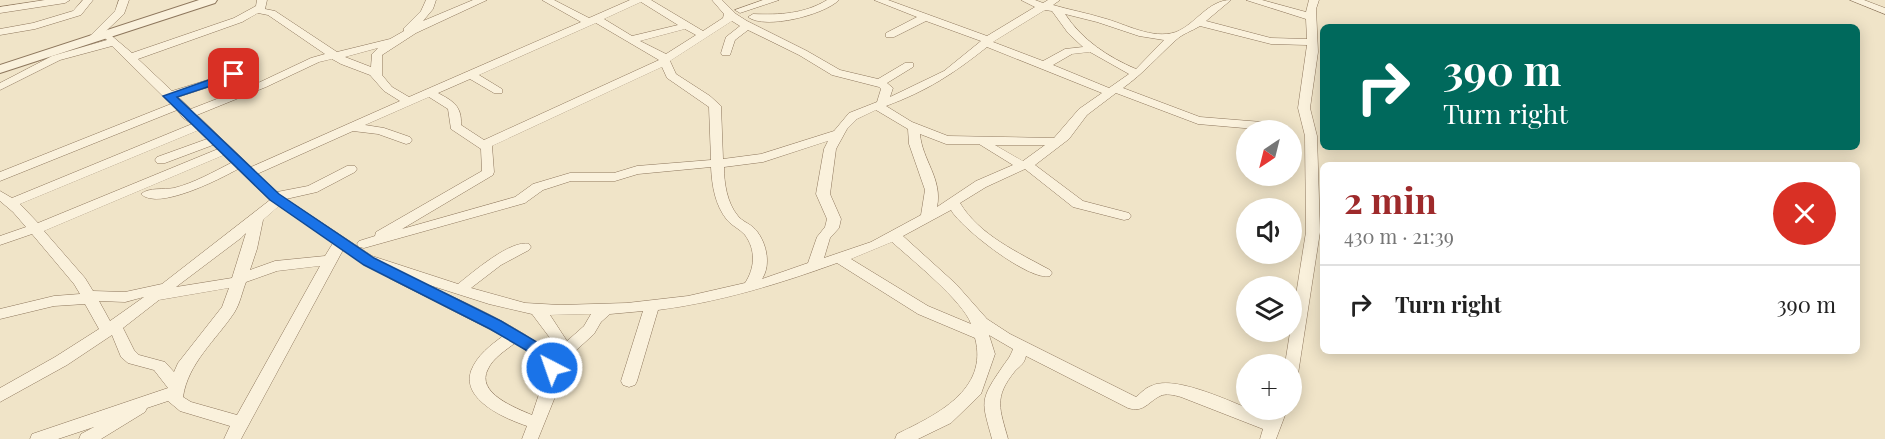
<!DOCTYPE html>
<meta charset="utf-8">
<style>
body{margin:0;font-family:"Playfair Display",serif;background:#f6f6f6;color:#222;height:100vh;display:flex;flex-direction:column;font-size:22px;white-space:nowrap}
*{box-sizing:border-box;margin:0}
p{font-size:20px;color:#767676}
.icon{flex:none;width:33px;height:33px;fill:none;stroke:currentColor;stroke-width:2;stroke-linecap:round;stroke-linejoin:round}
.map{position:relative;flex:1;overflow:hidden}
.side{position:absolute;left:1320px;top:162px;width:540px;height:192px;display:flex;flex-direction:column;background:#fff;border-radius:9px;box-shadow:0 3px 15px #0003}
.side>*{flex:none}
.hud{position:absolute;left:1320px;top:24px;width:540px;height:126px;border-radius:9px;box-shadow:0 3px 15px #0003;background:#00695c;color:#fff;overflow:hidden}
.needle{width:39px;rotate:215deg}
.fabs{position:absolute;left:1236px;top:120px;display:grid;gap:12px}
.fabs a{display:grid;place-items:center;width:66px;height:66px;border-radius:50%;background:#fff;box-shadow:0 3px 15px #0003;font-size:30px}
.pin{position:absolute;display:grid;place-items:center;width:51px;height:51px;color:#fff;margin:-26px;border-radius:12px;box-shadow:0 3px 9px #0006}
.me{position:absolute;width:66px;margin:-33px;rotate:319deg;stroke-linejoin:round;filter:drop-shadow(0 0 4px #0008)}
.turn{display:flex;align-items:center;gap:21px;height:126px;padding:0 24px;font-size:27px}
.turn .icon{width:78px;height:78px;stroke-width:2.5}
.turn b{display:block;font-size:42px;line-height:51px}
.round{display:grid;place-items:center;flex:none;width:63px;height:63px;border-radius:32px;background:#f6f6f6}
.headline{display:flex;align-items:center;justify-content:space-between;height:102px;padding:0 24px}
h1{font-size:36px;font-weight:700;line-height:45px;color:#9e2a2b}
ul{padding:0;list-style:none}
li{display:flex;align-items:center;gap:18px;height:78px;padding:0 24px;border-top:2px solid #e0e0e0}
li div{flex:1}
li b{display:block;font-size:22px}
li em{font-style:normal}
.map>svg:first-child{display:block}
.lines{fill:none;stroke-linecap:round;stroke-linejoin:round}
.minor-casing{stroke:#8d765c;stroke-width:1}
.tertiary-casing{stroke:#8d765c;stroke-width:2}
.minor{fill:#faf1dc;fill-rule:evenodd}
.tertiary{fill:#faf1dc;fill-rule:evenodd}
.route{fill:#1a73e8;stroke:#114b97;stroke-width:1.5}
</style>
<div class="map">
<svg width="1885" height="439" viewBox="0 0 1885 439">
<rect width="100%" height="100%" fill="#f0e4c8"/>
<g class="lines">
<g class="minor-casing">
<g id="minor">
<path d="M45,0H70L65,3L0,13V7Z"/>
<path d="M83,0H93L81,15L35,29L0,35V29L33,23L73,11Z"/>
<path d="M119,0H129L124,14L106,31L132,53L234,18L256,6L257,0H267L265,9L275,11L337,52L390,39L404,31V28L421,11L426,0H436L433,9L423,21L473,0H487L416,33L382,55V75L392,87L409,97L581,22L542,0H554L589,18L630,0H651L703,31L723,18L724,14L712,0H722L736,14L747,21L807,51L840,70L878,79L905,63H913V67L887,83L893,88L890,97L944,71L981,41L926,21L894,37H886V33L917,17L874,0H888L987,36L1035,7L1021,0H1035L1043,3L1048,0H1060L1053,5C1070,10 1087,13 1103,18C1126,24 1152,40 1176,32C1196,24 1208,0 1231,0L1206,21L1271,38L1307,39L1306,19L1246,0H1262L1306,12L1309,0H1319L1316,9L1318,52L1310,108L1317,136L1320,232L1298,374L1292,376V364H1285L1306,232L1305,136L1298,108L1307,45L1271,44L1200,26C1192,31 1182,34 1176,40C1157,57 1144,73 1123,88L1200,117L1262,122L1289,127L1291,130H1267L1198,124L1116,93L1087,115L1069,139L1035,165L1083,201L1129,213L1131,216L1129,219L1124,220L1073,207L1025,169L986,187L960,203C979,235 1019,253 1050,270L1052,273L1050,276C1030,282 961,228 951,210L903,236L956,284L987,319L1010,334L1136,397C1140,394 1145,388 1151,386C1176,373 1242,407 1268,417L1271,410H1287L1276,439H1260L1263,429L1181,397C1174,395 1166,393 1160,396C1148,402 1144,413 1128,408L1026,356C1024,364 1021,365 1015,371C993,398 1000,409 1008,439H992C982,402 979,401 1001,369C1006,361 1010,358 1013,349L989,335L995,354L981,394L951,423L918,439H895L897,434C936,415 989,390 975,338L918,314L837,263C779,284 720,302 658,310L637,381L635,385L629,387L623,385L621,381L643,311L610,314L601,322L594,334L571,355L569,362L560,370L557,392L538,439H522L527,426C506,419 461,400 471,371C477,355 491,345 503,336L389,278L387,275L389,272L367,266L343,250L241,439H224L230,426L180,411L168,401L147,408L145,412L101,439H79L81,434L94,427L58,439H30L32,434L168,388L154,370L128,363L121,357L112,335L67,365L0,402V388L55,357L99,329L85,304L54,306L0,319V309L54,296L80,294L74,284L32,234L0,245V236L26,227L13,212L0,201V191L12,198L192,124L183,118L177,110L0,181V172L171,104L112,46L60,60L0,90V83L52,56L107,40L102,35L94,40L89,37L115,11ZM641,2L678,25L632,36L604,19ZM1045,10L1052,11L1068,33L1083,47L1065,49L1043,61L993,42ZM258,13L268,15L325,54L311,58L258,83L191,109L178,97L251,73L253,71L247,68L243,69L172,91L138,59L242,22ZM1065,14L1097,22L1139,36L1164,40L1136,69C1108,57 1082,40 1065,14ZM732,21L740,26L726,37L721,53L722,55H730L735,40L748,30L799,55L832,75L879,87L881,89L877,102L849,113L834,131L761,154L723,159L721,106L710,96L676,74L670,61ZM596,23L659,60L484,140L461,125C462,106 453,101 438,93L470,79L494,93H502V89L479,75ZM685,29L696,35L666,54L640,41ZM987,47L1102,93L1079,109L1054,138L948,136L912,122L886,106C927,91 953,74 987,47ZM378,48L372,54L371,67L345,57ZM1090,52L1129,74L1109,88L1053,65L1072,54ZM332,59L341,64L370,75L384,91L400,101L251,167L197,115L266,87L319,62ZM662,67L667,78L709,107L711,160L637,166L614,173H570L533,184L515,197L402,229L493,175L494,172L492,146ZM429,97L448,109L451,129L481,149L482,171L376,232L375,236L359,241L357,244L359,247L364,248L525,203L543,190L571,181H615L638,174L711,167C712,186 715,205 727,220C732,226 740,229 745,235C756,250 755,268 745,283L688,296L627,303L560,305L525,303L471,288L501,265L529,250L531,247L529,244C511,239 472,273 458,284L372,256L286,199L317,192L355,172L357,169L355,166H347L308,186L277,192L257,174L353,131L378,134L406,144L410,143L412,140L410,137L384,128L365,125ZM876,110L908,129L909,144L925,190L921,215L871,242L824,258L830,238L839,228L841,219L830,194L836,149L847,129L857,119ZM199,130L207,139L157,157L155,160L157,163H165L213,145L218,149L38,223L20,204ZM920,134L946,144H979L1013,165L976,181L937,207C943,179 922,160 920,134ZM828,141L824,149L816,194L827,219L825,227L817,237L808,263L762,279C772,264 766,239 753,227C748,223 742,221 738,216C727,203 724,183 724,167L763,162ZM995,145H1045L1023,161ZM224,155L231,163C213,172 194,183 174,188C164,190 149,187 141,194C158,211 220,179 238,169L270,200L162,284L125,292L93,291L85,278L44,231ZM279,206L333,243L325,256L275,261L250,270L257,249L263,220ZM246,233L232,278L176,287L241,238ZM892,242C911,259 964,302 971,324L928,306L851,259ZM320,266L237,415L191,402L183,397C188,363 216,340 234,313C240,304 242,292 246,282L277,271ZM423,283L489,304L532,314L550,338L555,356C517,325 468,304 423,283ZM229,288L222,307L178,363L174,372L165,362L139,355L134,350L123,328L159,300ZM144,297L110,321L99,301L125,302ZM591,314L584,326L567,341L550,315ZM515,343L539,359L544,366L543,382L532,415C516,408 475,393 488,369C493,358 506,350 515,343Z"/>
<path d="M763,0H779L740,13L735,10Z"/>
<path d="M827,0H839C824,15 765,30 748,17L753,14C780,15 804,14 827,0Z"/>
<path d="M1850,0H1864L1885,8V14Z"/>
</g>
</g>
<g class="tertiary-casing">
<path id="tertiary" d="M199,0H217L215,3L0,73V65Z"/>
</g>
<use href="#minor" class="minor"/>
<use href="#tertiary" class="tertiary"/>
</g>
<path class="route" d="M234,71L240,74L238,77L177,97L279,194L374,258L501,321L542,345L551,352L560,368L558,372H546L540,359L531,353L490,329L364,265L270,200L163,96Z"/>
</svg>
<div class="fabs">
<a><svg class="needle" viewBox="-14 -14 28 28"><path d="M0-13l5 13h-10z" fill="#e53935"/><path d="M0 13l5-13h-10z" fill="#767676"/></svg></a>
<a><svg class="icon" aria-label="sound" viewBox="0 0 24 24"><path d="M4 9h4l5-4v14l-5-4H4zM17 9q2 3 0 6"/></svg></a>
<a><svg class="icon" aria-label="layers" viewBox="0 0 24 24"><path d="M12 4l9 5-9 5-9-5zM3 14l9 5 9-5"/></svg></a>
<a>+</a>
</div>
<div class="pin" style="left:234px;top:74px;background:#d93025"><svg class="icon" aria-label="arrive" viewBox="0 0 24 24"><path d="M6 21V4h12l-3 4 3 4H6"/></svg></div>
<svg class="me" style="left:552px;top:368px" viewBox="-20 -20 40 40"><circle r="17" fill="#1a73e8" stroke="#fff" stroke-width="3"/><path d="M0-11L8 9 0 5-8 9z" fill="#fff"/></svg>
<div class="hud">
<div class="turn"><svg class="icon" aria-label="right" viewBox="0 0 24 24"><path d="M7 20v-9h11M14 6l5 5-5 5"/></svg><div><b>390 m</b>Turn right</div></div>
</div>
<section class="side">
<div class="headline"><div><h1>2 min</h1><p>430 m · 21:39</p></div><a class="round" style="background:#d93025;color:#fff"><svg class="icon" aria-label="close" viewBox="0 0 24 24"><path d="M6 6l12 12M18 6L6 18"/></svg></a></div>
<ul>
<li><svg class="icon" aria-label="right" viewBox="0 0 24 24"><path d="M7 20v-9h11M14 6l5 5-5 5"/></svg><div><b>Turn right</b></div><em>390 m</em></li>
</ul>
</section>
</div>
